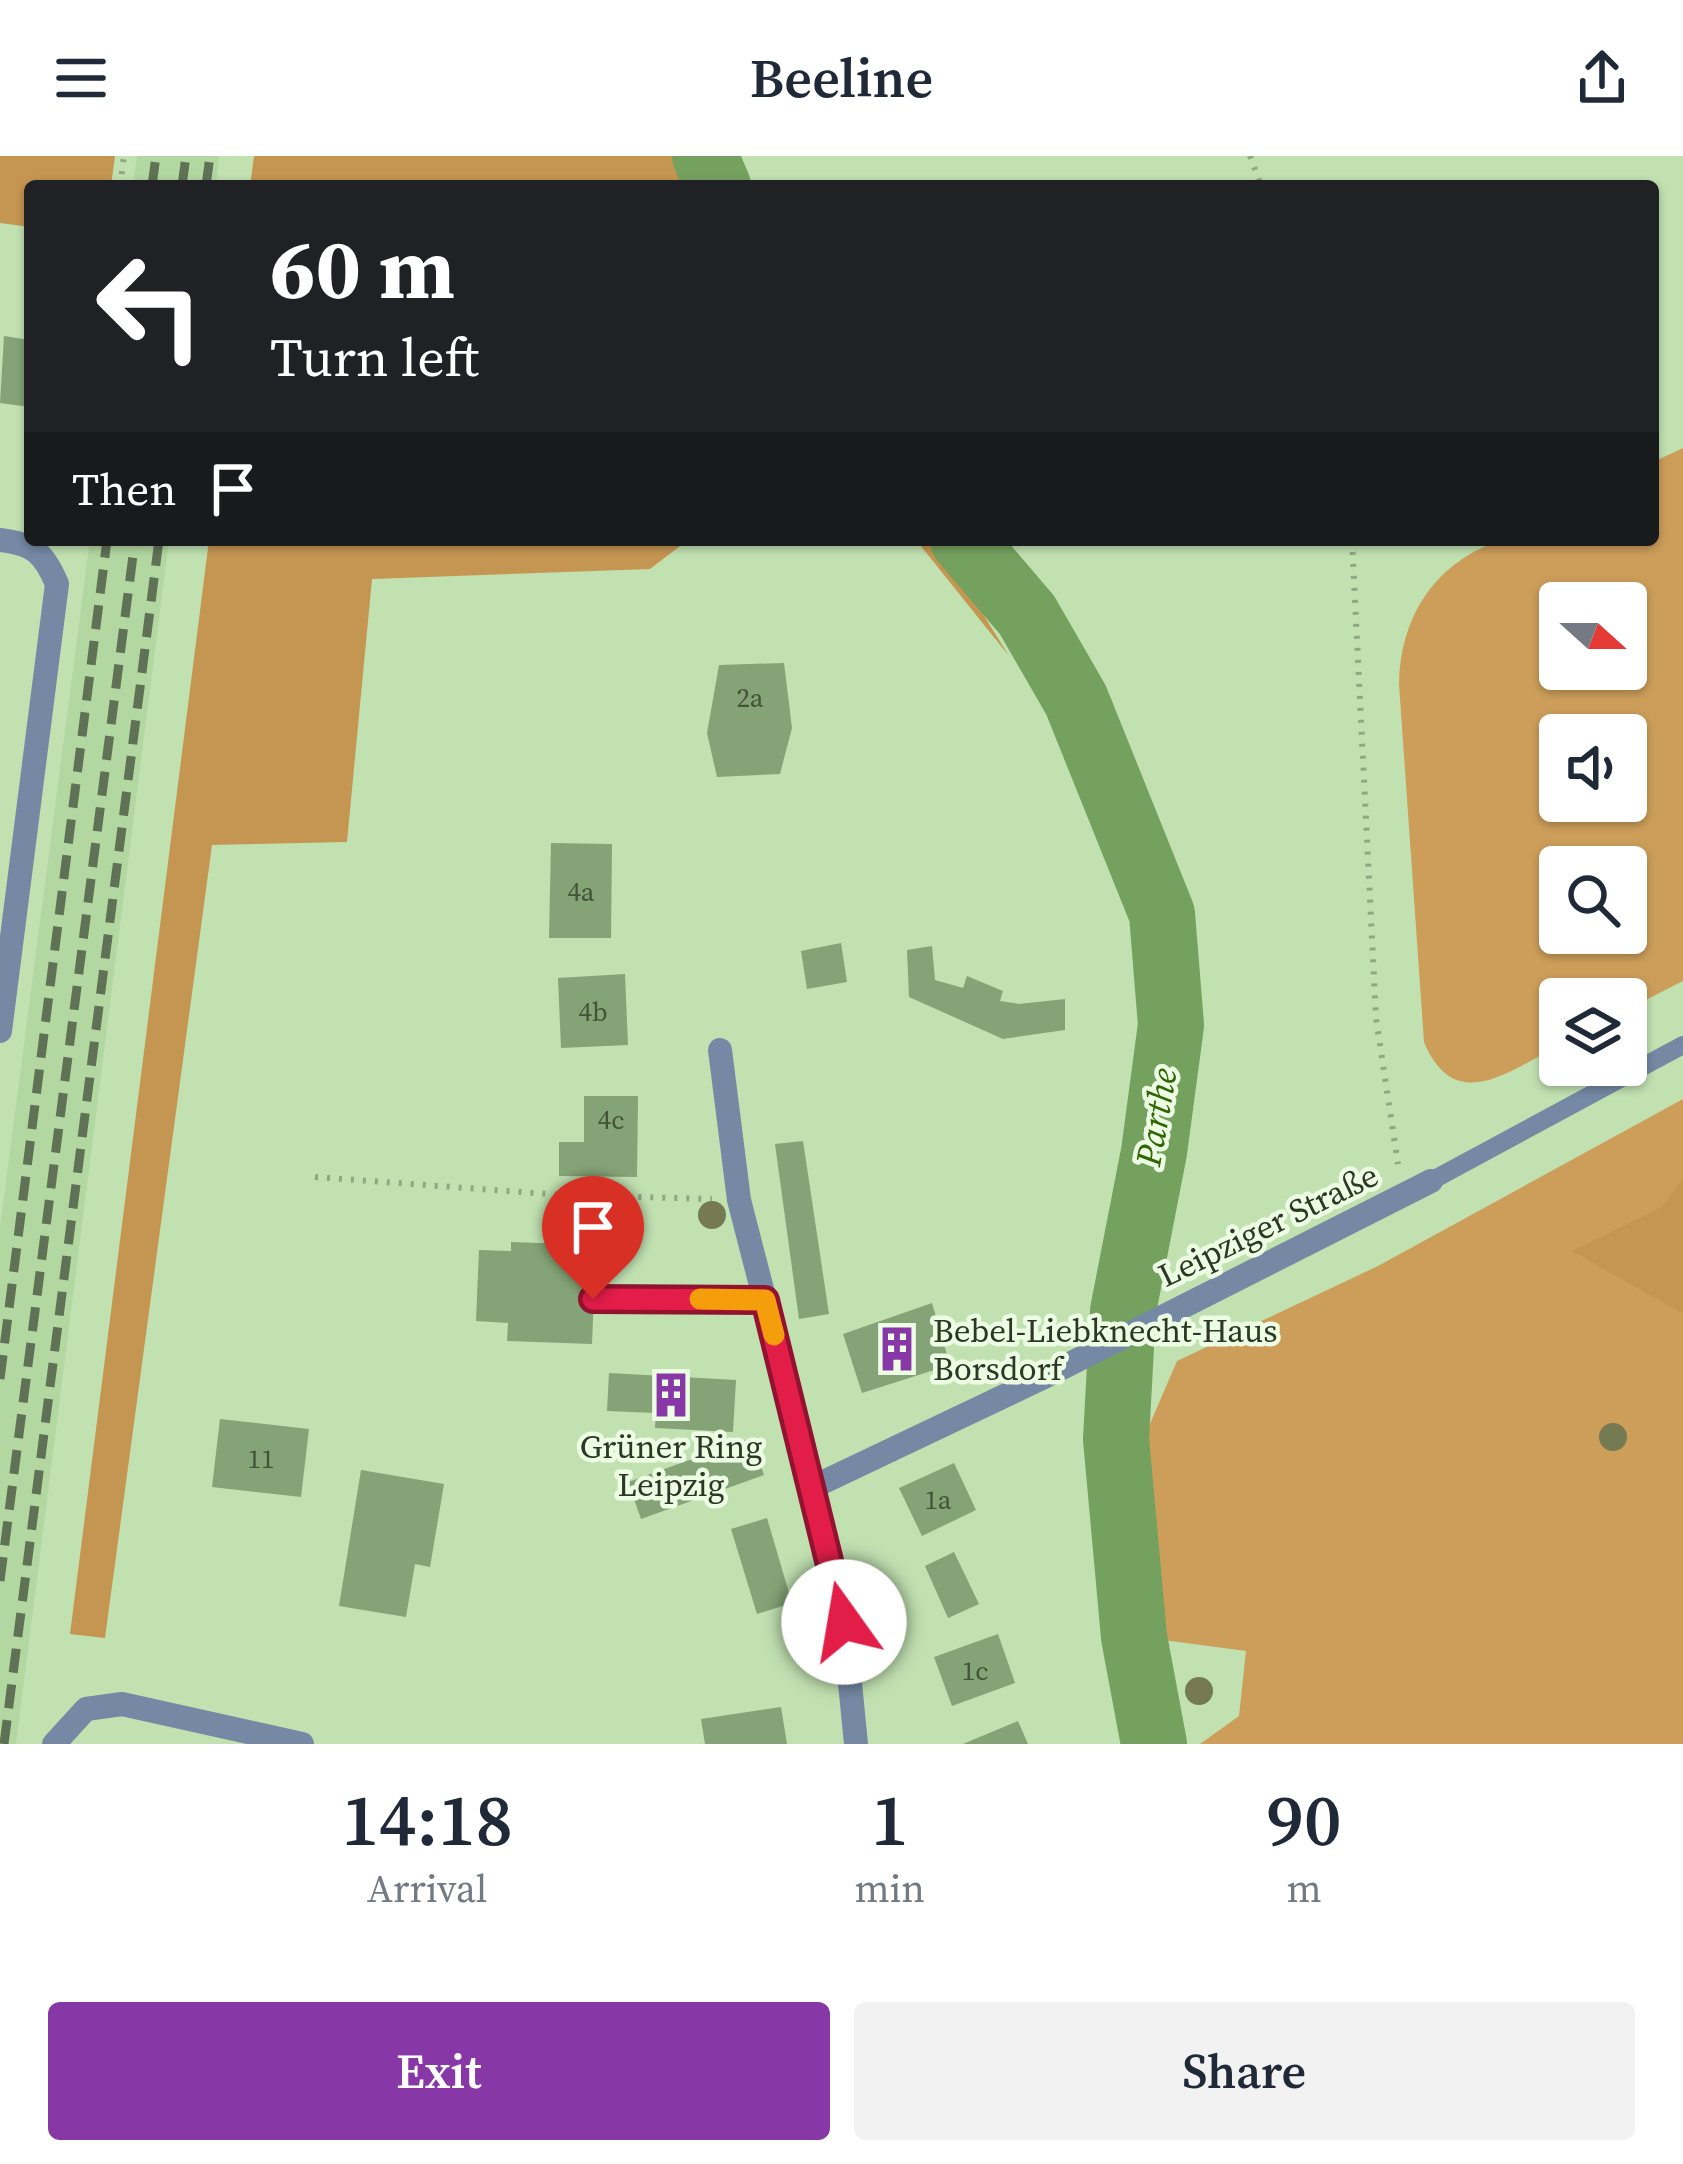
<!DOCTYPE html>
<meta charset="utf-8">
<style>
body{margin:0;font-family:"Source Serif 4",serif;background:#f2f2f3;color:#1f2937;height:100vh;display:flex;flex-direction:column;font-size:45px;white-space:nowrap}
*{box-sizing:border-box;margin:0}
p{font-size:39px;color:#747a83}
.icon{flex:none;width:66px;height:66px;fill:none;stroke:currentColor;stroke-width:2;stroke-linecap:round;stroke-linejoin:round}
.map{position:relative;height:1588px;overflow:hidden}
.details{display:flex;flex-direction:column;background:#fff;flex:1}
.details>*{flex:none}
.guide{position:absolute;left:24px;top:24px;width:1635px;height:366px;border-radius:12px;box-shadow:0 3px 9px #0004;background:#202124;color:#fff;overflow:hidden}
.needle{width:78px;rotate:111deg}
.controls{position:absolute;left:1539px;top:426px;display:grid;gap:24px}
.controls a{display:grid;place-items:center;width:108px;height:108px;border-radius:12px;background:#fff;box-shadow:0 3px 9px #0004;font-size:60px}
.pin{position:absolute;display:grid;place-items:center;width:102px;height:102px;color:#fff;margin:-123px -51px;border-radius:50% 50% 50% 0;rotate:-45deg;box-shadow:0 0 12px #0007}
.pin .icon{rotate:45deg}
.me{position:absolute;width:132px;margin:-66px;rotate:347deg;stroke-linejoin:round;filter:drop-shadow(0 0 9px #0008)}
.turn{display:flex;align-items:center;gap:42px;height:252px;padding:0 48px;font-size:54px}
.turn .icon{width:156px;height:156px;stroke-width:2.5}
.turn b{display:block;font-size:84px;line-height:102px}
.then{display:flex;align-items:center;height:114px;padding:0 48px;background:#0003;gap:24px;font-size:45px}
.eta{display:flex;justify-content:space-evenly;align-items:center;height:204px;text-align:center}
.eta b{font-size:72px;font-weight:600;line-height:84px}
.cta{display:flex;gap:24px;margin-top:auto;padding:24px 48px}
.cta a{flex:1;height:138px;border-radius:12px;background:#8837a6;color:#fff;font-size:48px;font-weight:600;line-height:138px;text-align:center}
.cta a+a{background:#f2f2f3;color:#1f2937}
header{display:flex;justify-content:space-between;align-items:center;height:156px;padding:0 48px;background:#fff;font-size:54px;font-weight:600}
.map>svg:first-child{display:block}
.built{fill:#b2d7a1}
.green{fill:#cc9e5a;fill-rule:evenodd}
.forest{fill:#c59651}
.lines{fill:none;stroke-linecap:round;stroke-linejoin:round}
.river{stroke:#75a15f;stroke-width:66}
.building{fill:#84a376}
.path{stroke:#8fa882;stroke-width:6;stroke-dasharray:3 9;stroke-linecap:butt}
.lane{stroke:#7589a4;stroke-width:18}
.street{stroke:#7589a4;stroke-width:24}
.rail{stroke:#5f7255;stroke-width:9;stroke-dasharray:24 12;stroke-linecap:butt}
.tree{fill:#767a52}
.route-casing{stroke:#92132f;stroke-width:30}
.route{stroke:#e11d48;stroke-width:21}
.slow{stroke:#f59e0b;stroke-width:21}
.labels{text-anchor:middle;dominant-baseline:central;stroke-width:9;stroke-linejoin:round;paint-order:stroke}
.number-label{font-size:27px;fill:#425339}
.street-label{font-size:33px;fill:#2c3825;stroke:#ecfde4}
.poi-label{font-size:33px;fill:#2c3825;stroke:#ecfde4;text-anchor:start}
.water-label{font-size:36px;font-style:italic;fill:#306602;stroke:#ecfde4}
</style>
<header><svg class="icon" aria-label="menu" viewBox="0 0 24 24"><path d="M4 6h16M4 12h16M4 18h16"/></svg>Beeline<svg class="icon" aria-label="share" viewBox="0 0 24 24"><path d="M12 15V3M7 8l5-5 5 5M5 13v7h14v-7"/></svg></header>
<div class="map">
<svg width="1683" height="1588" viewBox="0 0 1683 1588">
<rect width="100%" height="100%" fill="#c1e1b1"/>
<g class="built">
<path d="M137,0H219L216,30H133Z"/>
<path d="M90,384H169L16,1588H0V1072Z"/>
</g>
<g class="green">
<path d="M1683,292V825L1626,854V843H1560V889C1509,915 1455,960 1424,886L1399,528C1400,464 1432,409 1496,386C1523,375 1618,384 1653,384V306ZM1560,447H1626V513H1560ZM1560,579H1626V645H1560ZM1560,711H1626V777H1560Z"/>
<path d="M1683,943V1588H1200L1239,1560L1246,1495L1156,1483L1140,1291L1177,1205L1378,1110Z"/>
</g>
<g class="forest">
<path d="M0,0H115L111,30H30V71L0,67Z"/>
<path d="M254,0H691L703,30H250Z"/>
<path d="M209,384H688L650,413L372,423L347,686L212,689L105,1482L70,1478Z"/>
<path d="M916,384H937L1009,500Z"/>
<path d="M1683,1023V1158L1572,1095L1662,1051Z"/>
</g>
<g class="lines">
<g class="river">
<path d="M705,0L718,30"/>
<path d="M963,384L1027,459L1076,544L1162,758L1171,869L1154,996L1123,1155L1116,1283L1134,1481L1154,1588"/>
</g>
</g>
<g class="building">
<path d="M4,180L30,184V251L0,247Z"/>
<path d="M784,507L792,572L780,618L717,621L707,577L719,509Z"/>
<path d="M551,687L612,688L611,782H549Z"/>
<path d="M841,787L847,826L807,833L801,795Z"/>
<path d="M932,790L935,824L963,832L967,820L1003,835L1000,845L1019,848L1065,843V874L1003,883L909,841L907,794Z"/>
<path d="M625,818L628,889L561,892L558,822Z"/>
<path d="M584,940H638L637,1021L559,1020V986H584Z"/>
<path d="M803,985L829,1158L799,1163L775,988Z"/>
<path d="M511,1086L596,1089L592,1188L507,1185L508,1167L476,1165L479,1094L511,1095Z"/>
<path d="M932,1147L950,1209L862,1237L843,1178Z"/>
<path d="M609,1217L736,1224L733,1276L655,1272L656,1257L607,1255Z"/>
<path d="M220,1263L309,1273L301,1341L212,1331Z"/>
<path d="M751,1282L764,1319L641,1363L628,1326Z"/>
<path d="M954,1307L976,1354L922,1380L899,1332Z"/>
<path d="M361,1314L444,1328L430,1411L415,1408L406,1461L339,1450Z"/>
<path d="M767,1362L792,1447L757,1458L731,1373Z"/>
<path d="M954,1396L979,1448L948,1462L925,1410Z"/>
<path d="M998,1478L1015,1527L952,1550L934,1501Z"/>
<path d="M781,1551L787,1588H705L701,1563Z"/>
<path d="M1018,1565L1028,1588H963Z"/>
</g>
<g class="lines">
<g class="path">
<path d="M1250,0L1261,30"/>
<path d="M120,30L124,0"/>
<path d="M1352,384L1376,862L1398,1008"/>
<path d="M315,1021L562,1039L712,1043"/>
</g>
<g class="lane">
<path d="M1431,1025L1683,889"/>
<path d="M593,1143L765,1144"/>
</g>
<g class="street">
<path d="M0,384C34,388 44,397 57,428L0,875"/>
<path d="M720,894L739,1044L813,1331"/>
<path d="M54,1588L86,1553L122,1548L302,1588"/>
<path d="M856,1588L844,1466L813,1331L1040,1223L1431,1025"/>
</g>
<g class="rail">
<path d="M152,30L156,0"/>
<path d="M182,30L186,0"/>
<path d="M206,30L210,0"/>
<path d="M0,1223L107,384"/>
<path d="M0,1425L135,384"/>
<path d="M4,1588L159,384"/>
</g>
</g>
<g class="tree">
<circle cx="712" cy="1059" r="14"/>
<circle cx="1613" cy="1281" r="14"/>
<circle cx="1199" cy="1535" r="14"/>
</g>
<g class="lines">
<g class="route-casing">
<path id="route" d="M593,1143L765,1144L844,1466"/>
</g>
<use href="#route" class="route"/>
<path class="slow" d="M700,1143L765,1144L774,1179"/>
</g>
<defs>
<g id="building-bare" transform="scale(3.6)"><path d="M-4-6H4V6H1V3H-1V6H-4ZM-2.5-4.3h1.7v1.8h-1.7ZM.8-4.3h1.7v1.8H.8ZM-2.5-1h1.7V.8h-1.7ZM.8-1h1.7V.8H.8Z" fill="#8837a6" stroke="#ecfde4" stroke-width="2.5" paint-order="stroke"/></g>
</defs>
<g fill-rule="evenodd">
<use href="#building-bare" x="897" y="1193"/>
<use href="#building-bare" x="671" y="1239"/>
</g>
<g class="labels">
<g class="number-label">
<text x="750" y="541">2a</text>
<text x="581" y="735">4a</text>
<text x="593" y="855">4b</text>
<text x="611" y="963">4c</text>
<text x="261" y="1302">11</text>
<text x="938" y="1343">1a</text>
<text x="975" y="1514">1c</text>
</g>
<g class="street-label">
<text transform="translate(1268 1069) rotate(-26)">Leipziger Straße</text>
</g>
<g class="poi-label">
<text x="933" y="1174">Bebel-Liebknecht-Haus<tspan x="933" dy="38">Borsdorf</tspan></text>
<text x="671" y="1290" text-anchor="middle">Grüner Ring<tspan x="671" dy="38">Leipzig</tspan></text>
</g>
<g class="water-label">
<text transform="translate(1156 961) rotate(-80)">Parthe</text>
</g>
</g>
</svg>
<div class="controls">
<a><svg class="needle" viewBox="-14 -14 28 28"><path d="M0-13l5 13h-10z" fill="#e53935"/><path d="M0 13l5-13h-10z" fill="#747a83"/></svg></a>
<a><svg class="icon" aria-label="sound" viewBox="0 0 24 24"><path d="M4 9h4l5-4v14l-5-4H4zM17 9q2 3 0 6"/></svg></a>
<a><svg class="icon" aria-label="search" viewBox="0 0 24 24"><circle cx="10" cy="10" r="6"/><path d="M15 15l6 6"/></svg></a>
<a><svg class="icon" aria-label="layers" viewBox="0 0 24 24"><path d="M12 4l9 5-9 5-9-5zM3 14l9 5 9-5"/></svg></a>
</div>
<div class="pin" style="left:593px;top:1143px;background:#d93025"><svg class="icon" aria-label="arrive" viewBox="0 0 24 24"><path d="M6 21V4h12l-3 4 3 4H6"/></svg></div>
<svg class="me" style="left:844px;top:1466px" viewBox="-20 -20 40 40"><circle r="19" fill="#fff"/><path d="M0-13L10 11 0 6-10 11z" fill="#e11d48"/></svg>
<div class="guide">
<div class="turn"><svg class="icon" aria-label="left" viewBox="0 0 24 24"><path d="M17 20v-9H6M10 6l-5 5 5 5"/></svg><div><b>60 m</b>Turn left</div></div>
<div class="then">Then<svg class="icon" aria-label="arrive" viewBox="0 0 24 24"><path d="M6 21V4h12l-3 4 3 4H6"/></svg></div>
</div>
</div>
<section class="details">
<div class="eta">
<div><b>14:18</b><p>Arrival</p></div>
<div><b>1</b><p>min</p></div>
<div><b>90</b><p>m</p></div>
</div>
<div class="cta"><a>Exit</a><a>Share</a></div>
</section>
